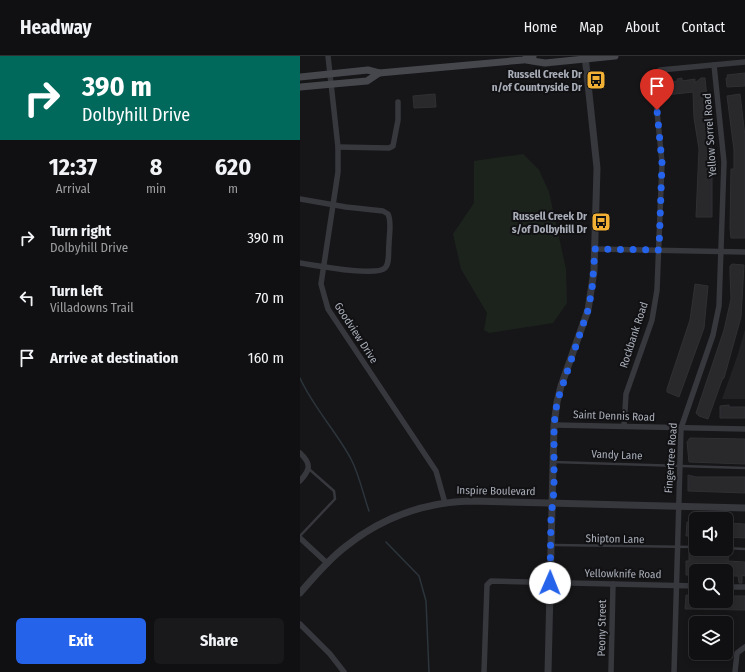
<!DOCTYPE html>
<style>
body{margin:0;font-family:"Fira Sans Condensed",sans-serif;background:#19191b;color:#f1f3f6;height:100vh;display:flex;flex-direction:column;font-size:15px;white-space:nowrap}
*{box-sizing:border-box;margin:0}
p{font-size:13px;color:#9c9d9f}
.icon{flex:none;width:22px;height:22px;fill:none;stroke:currentColor;stroke-width:2;stroke-linecap:round;stroke-linejoin:round}
.map{position:relative;flex:1;overflow:hidden}
.details{display:flex;flex-direction:column;background:#101012;width:300px}
.details>*{flex:none}
.top-card{background:#00695c;color:#fff;overflow:hidden}
.buttons{position:absolute;left:389px;top:456px;display:grid;gap:8px}
.buttons a{display:grid;place-items:center;width:44px;height:44px;border-radius:6px;background:#101012;box-shadow:0 2px 6px #0003,0 0 0 1px #303032;font-size:20px}
.pin{position:absolute;display:grid;place-items:center;width:34px;height:34px;color:#fff;margin:-41px -17px;border-radius:50% 50% 50% 0;rotate:-45deg;box-shadow:0 0 4px #0007}
.pin .icon{rotate:45deg}
.me{position:absolute;width:44px;margin:-22px;rotate:1deg;stroke-linejoin:round;filter:drop-shadow(0 0 3px #0008)}
.turn{display:flex;align-items:center;gap:14px;height:84px;padding:0 16px;font-size:18px}
.turn .icon{width:52px;height:52px;stroke-width:2.5}
.turn b{display:block;font-size:28px;line-height:34px}
.eta{display:flex;justify-content:space-evenly;align-items:center;height:68px;text-align:center}
.eta b{font-size:24px;font-weight:700;line-height:28px}
.cta{display:flex;gap:8px;margin-top:auto;padding:8px 16px}
.cta a{flex:1;height:46px;border-radius:6px;background:#2563eb;color:#fff;font-size:16px;font-weight:700;line-height:46px;text-align:center}
.cta a+a{background:#19191b;color:#f1f3f6}
ul{padding:0;list-style:none}
li{display:flex;align-items:center;gap:12px;height:60px;padding:0 16px}
li div{flex:1}
li b{display:block;font-size:15px}
li em{font-style:normal}
header{display:flex;align-items:center;gap:24px;box-sizing:border-box;height:56px;padding:0 20px;background:#101012;border-bottom:1px solid #303032}
header strong{font-size:19px}
nav{display:flex;gap:22px;margin-inline-start:auto;font-size:14px}
main{display:flex;flex:1;min-height:0}
.map>svg:first-child{display:block}
.built{fill:#222225}
.green{fill:#1c231d}
.lines{fill:none;stroke-linecap:round;stroke-linejoin:round}
.stream{stroke:#2c353c;stroke-width:1.5}
.building{fill:#29292c;stroke:#303034}
.service{stroke:#37383d;stroke-width:2.5}
.minor{stroke:#37383d;stroke-width:5.5}
.tertiary{stroke:#37383d;stroke-width:7}
.secondary{stroke:#45474d;stroke-width:7}
.route{stroke:#2563eb;stroke-width:7;stroke-dasharray:0 12.6}
.labels{text-anchor:middle;dominant-baseline:central;stroke-width:4;stroke-linejoin:round;paint-order:stroke}
.poi-label{font-size:11px;font-weight:bold;fill:#a8adb8;stroke:#111113;text-anchor:end}
.street-label{font-size:11px;fill:#a8adb8;stroke:#111113}
</style>
<header>
<strong>Headway</strong>
<nav><a>Home</a><a>Map</a><a>About</a><a>Contact</a></nav>
</header>
<main>
<section class="details">
<div class="top-card">
<div class="turn"><svg class="icon" aria-label="right" viewBox="0 0 24 24"><path d="M7 20v-9h11M14 6l5 5-5 5"/></svg><div><b>390 m</b>Dolbyhill Drive</div></div>
</div>
<div class="eta">
<div><b>12:37</b><p>Arrival</p></div>
<div><b>8</b><p>min</p></div>
<div><b>620</b><p>m</p></div>
</div>
<ul>
<li><svg class="icon" aria-label="right" viewBox="0 0 24 24"><path d="M7 20v-9h11M14 6l5 5-5 5"/></svg><div><b>Turn right</b><p>Dolbyhill Drive</p></div><em>390 m</em></li>
<li><svg class="icon" aria-label="left" viewBox="0 0 24 24"><path d="M17 20v-9H6M10 6l-5 5 5 5"/></svg><div><b>Turn left</b><p>Villadowns Trail</p></div><em>70 m</em></li>
<li><svg class="icon" aria-label="arrive" viewBox="0 0 24 24"><path d="M6 21V4h12l-3 4 3 4H6"/></svg><div><b>Arrive at destination</b></div><em>160 m</em></li>
</ul>
<div class="cta"><a>Exit</a><a>Share</a></div>
</section>
<div class="map">
<svg width="445" height="616" viewBox="0 0 445 616">
<rect width="100%" height="100%" fill="#161618"/>
<path class="built" d="M445,273V343H422L438,298Z"/>
<path class="green" d="M223,98L239,114L249,136L266,213L267,247L253,267L189,277L184,274L187,257L161,213L153,178L174,147V105Z"/>
<g class="lines">
<g class="stream">
<path d="M0,322C13,351 36,375 51,403C59,418 63,438 69,455"/>
<path d="M86,486L119,520L126,545L129,616"/>
</g>
</g>
<g class="building">
<path d="M445,17V30L427,31L426,22H428L427,19Z"/>
<path d="M382,22V25L395,23V27L401,22H405L412,93V161H396L399,93L394,62L393,36L366,39L364,34L363,26L378,25L377,23Z"/>
<path d="M135,38L136,51L114,52L113,40Z"/>
<path d="M440,38L445,80V182H431L430,172L431,113H434V94L427,40Z"/>
<path d="M432,208L444,209L441,261L424,322L422,324L408,363L399,360L396,357L424,274L431,243L430,218V210Z"/>
<path d="M395,228L408,230L404,272L379,341L367,336V333L390,264Z"/>
<path d="M429,349V351H445V362H420V350Z"/>
<path d="M390,382L445,383V408L389,406L387,386Z"/>
<path d="M388,419L396,421H445V437L388,435Z"/>
<path d="M387,466L396,467V480H386Z"/>
<path d="M426,467L445,468V482L426,481Z"/>
<path d="M389,494L429,495L428,505L445,506V520L442,519V527H439L438,520H426V515H396V519H386V505H389Z"/>
<path d="M386,539L396,540V545H426V540H445V554L385,553Z"/>
</g>
<g class="lines">
<g class="service">
<path d="M254,406L445,412"/>
<path d="M0,480L35,443L34,435L9,413"/>
<path d="M253,489L396,491"/>
<path d="M426,492L445,493"/>
</g>
<g class="minor">
<path d="M28,0L38,91V116L21,228L28,253L136,415L145,447"/>
<path d="M38,91L89,92L93,90L98,64V46"/>
<path d="M0,143L46,151L83,155L88,158C92,166 89,179 89,188C88,195 90,207 85,212C76,221 14,209 0,207"/>
<path d="M295,193L445,196"/>
<path d="M254,369L445,373"/>
<path d="M324,370L326,338L352,264L357,234L362,107L354,24L355,19L360,14L445,6"/>
<path d="M0,397C12,408 10,414 0,425"/>
<path d="M0,482L27,507"/>
<path d="M426,531H445"/>
<path d="M0,568L30,598L44,616"/>
<path d="M184,616L187,529L191,525L396,530"/>
<path d="M311,616L313,528"/>
<path d="M374,616L381,372L413,279L419,250L424,106L414,9"/>
<path d="M435,616L437,597L445,591"/>
</g>
<g class="tertiary">
<path d="M0,537C14,521 28,504 45,491C81,462 125,446 172,445L445,452"/>
<path d="M248,616L254,369L257,346L261,330L288,254L294,215L297,112L285,0"/>
</g>
<g class="secondary">
<path d="M226,4L245,7L315,0"/>
<path d="M0,21L68,14L79,17L223,4L233,0"/>
<path d="M0,31L67,25L79,17"/>
</g>
</g>
<g class="lines">
<path class="route" d="M250,527L251,462L254,434V369L257,346L288,254L292,234L295,193L359,194L362,107L357,54"/>
</g>
<defs>
<g id="bus-square" transform="scale(1)"><rect x="-9" y="-9" width="18" height="18" rx="4" fill="#f2b134" stroke="#111113"/><path d="M-5-6H5V4H4V6H2V4H-2V6H-4V4H-5ZM-3.5-4V0h7V-4ZM-3.5 1.2v1.5H-2V1.2ZM2 1.2v1.5H3.5V1.2Z" fill="#111"/></g>
</defs>
<g fill-rule="evenodd">
<use href="#bus-square" x="296" y="24"/>
<use href="#bus-square" x="301" y="166"/>
</g>
<g class="labels">
<g class="poi-label">
<text x="282" y="18">Russell Creek Dr<tspan x="282" dy="13">n/of Countryside Dr</tspan></text>
<text x="287" y="160">Russell Creek Dr<tspan x="287" dy="13">s/of Dolbyhill Dr</tspan></text>
</g>
<g class="street-label">
<text transform="translate(410 79) rotate(-94)">Yellow Sorrel Road</text>
<text transform="translate(56 277) rotate(57)">Goodview Drive</text>
<text transform="translate(334 279) rotate(-72)">Rockbank Road</text>
<text transform="translate(314 360) rotate(2)">Saint Dennis Road</text>
<text transform="translate(317 399) rotate(2)">Vandy Lane</text>
<text transform="translate(371 402) rotate(-86)">Fingertree Road</text>
<text transform="translate(196 435) rotate(1)">Inspire Boulevard</text>
<text transform="translate(315 483) rotate(1)">Shipton Lane</text>
<text transform="translate(323 518) rotate(1)">Yellowknife Road</text>
<text transform="translate(302 572) rotate(-89)">Peony Street</text>
</g>
</g>
</svg>
<div class="buttons">
<a><svg class="icon" aria-label="sound" viewBox="0 0 24 24"><path d="M4 9h4l5-4v14l-5-4H4zM17 9q2 3 0 6"/></svg></a>
<a><svg class="icon" aria-label="search" viewBox="0 0 24 24"><circle cx="10" cy="10" r="6"/><path d="M15 15l6 6"/></svg></a>
<a><svg class="icon" aria-label="layers" viewBox="0 0 24 24"><path d="M12 4l9 5-9 5-9-5zM3 14l9 5 9-5"/></svg></a>
</div>
<div class="pin" style="left:357px;top:54px;background:#d93025"><svg class="icon" aria-label="arrive" viewBox="0 0 24 24"><path d="M6 21V4h12l-3 4 3 4H6"/></svg></div>
<svg class="me" style="left:250px;top:527px" viewBox="-20 -20 40 40"><circle r="19" fill="#fff"/><path d="M0-13L10 11 0 6-10 11z" fill="#2563eb"/></svg>
</div>
</main>
